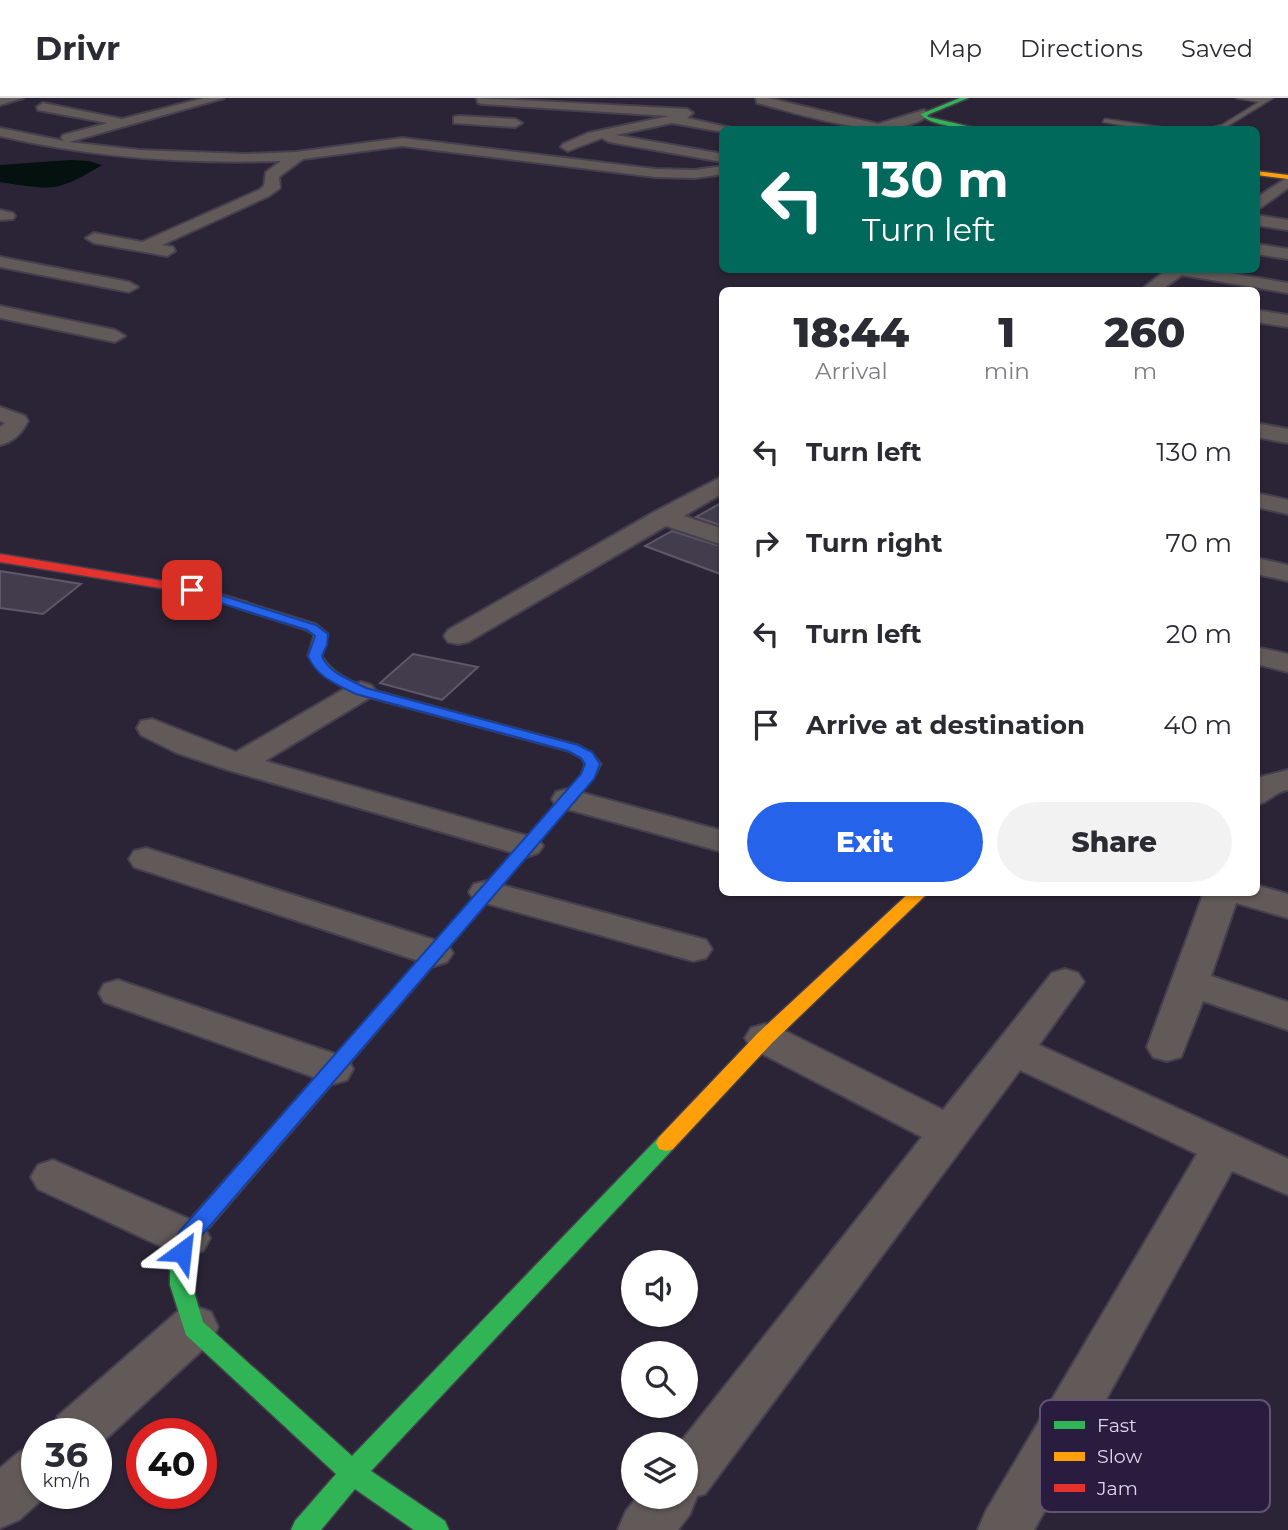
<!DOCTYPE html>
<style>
body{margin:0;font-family:Montserrat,sans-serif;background:#f2f2f3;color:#2b2b33;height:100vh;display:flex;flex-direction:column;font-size:26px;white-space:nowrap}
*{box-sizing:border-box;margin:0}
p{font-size:23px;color:#7c7c81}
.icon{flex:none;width:38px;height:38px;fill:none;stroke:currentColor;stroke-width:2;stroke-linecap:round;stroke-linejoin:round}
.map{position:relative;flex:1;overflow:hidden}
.panel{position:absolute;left:719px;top:189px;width:541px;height:609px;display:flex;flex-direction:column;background:#fff;border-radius:10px;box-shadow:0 2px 5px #0004}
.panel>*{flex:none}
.guide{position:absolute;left:719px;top:28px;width:541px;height:147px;border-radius:10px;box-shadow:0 2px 5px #0004;background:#00695c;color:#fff;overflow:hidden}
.controls{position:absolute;left:621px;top:1152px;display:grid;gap:14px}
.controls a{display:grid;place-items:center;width:77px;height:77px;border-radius:50%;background:#fff;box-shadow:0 2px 5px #0004;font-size:35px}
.speed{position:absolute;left:21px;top:1320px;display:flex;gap:14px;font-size:35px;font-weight:700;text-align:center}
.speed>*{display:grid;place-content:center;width:91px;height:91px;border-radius:50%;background:#fff;box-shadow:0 2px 5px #0004;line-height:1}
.speed small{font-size:18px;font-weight:400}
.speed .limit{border:10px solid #d22;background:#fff;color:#111}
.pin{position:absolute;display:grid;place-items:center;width:60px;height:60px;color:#fff;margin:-30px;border-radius:14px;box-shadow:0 4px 10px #0006}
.me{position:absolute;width:77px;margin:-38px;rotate:30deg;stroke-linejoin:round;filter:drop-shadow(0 0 5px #0008)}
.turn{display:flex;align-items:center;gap:24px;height:147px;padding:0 28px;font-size:32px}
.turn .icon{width:91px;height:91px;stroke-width:2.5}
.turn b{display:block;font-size:49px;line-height:60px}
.eta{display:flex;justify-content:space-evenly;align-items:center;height:119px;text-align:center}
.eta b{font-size:42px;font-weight:800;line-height:49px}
.action{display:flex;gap:14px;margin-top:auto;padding:14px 28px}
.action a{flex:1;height:80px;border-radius:42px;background:#2563eb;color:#fff;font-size:28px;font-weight:800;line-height:80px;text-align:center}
.action a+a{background:#f2f2f3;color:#2b2b33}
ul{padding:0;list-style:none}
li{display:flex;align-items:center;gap:21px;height:91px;padding:0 28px}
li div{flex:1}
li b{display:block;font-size:26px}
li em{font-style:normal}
header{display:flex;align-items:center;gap:42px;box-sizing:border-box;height:98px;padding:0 35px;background:#fff;border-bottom:2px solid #e1e1e2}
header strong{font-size:33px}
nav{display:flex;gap:38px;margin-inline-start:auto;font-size:24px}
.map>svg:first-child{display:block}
.water{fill:#04110f}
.building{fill:#423c4c;stroke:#5e5869;stroke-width:2}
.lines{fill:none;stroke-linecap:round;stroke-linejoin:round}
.lane-casing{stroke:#453f4e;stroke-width:3}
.street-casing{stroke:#453f4e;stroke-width:4}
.fast-casing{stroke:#453f4e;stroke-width:3}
.slow-casing{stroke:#453f4e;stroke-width:3}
.jam-casing{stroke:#453f4e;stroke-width:3}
.lane{fill:#615a59;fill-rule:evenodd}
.street{fill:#615a59;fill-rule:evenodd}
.fast{fill:#30b455;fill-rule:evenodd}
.slow{fill:#ff9f0a;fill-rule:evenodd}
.jam{fill:#e5322d;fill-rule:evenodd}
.route{fill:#2563eb;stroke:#184099;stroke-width:2}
.key{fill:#291c3e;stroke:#5f5473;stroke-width:2}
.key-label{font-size:19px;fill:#ddd6ed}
</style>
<header>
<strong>Drivr</strong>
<nav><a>Map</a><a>Directions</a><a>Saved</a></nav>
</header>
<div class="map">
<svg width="1288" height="1432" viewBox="0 0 1288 1432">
<rect width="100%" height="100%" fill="#2b2436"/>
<path class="water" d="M70,62L89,63L102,67C56,95 53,92 0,84V67Z"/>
<g class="building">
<path d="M723,404V428L696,419Z"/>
<path d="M672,433L723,449V477L645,448Z"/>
<path d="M0,473L81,486L43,516L0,510Z"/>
<path d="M413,556L478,569L442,602L380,585Z"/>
</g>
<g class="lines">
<g class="lane-casing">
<g id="lane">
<path d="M1236,0H1273L1226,29L1203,32L1222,27L1259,4Z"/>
<path d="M1105,21L1166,30L1169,32H1150L1103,24Z"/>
</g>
</g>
<g class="street-casing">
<g id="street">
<path d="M0,0H23L0,7Z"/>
<path d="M204,0H224L69,44L139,52L246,56L296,54L402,40L655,71L695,72L723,68V76L695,80L655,79L402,48L303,61L279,79L280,90L269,98L162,147L173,149L175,153L167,158L94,145L86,140L94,135L142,144L259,92L264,88L266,74L281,63C186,66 93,60 0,38V30L64,43L61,40L63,37L108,25L38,12L37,9L43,5L122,21Z"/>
<path d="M477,0L687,11L693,15L687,20L740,32H723V34L672,25L616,37L723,56V64L609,44L602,40L568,53L561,49L563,46L588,35L669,18L482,6L478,5Z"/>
<path d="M756,0H768L878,26L924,12L930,16C892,49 802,16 757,5Z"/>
<path d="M459,18L515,21L522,25L515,29L454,25V19Z"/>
<path d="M1288,79V90L1256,113V100Z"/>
<path d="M0,112L13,115L15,118L13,121L0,122Z"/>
<path d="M1256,117L1288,122V132L1256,127Z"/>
<path d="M1256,146L1288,151V161L1256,156Z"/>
<path d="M0,159L129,184L138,189L129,194L0,169Z"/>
<path d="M1166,172H1212L1288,185V195L1182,177L1161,192H1141Z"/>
<path d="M0,208L115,232L125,238L115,244L0,220Z"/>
<path d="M1256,212L1288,217V229L1256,224Z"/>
<path d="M0,309L25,318L28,323C22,335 13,344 0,347V329L5,325L0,323Z"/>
<path d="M1256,325L1288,331V345L1256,339Z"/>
<path d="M723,378V395L684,418L723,431V447L666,428L468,544L458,546L448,544L444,538L448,532L654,414Z"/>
<path d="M1256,395L1288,402V416L1256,409Z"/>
<path d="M1256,460L1288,467V483L1256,476Z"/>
<path d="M1256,549L1288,556V574L1256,566Z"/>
<path d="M361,584L371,587L376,593L371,599L265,663L538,741L543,748L538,755L526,759L514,755L228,672L177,655L141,637L137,630L141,623L152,621L236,654L351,587Z"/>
<path d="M1288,672V692C1276,693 1269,704 1256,707V680Z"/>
<path d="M568,691L723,733V754L556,708L552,701L556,694Z"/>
<path d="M146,750L447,846L453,855L447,864L434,868L134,769L129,761L134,753Z"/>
<path d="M487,783L706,842L712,851L706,860L693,863L474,802L469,794L474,786Z"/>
<path d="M1256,787L1288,796V820L1236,805L1211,878L1288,904V932L1203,903L1181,959L1167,963L1153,959L1147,949L1204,794H1256Z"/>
<path d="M1065,871L1078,875L1084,884L1039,947L1288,1061V1097L1232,1073L1034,1432H978L986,1413L1197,1056L1020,972L705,1396L697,1398L690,1416L678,1432H618L626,1413L638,1398H686V1346H679L922,1039L751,950L745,940L751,930L765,926L779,930L943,1012L1052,875Z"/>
<path d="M118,882L347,960L353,971L347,982L333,986L104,904L99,895L104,886Z"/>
<path d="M53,1062L203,1127L210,1140L203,1153L187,1159L171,1153L38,1091L31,1079L38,1067Z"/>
<path d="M194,1208L211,1214L218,1229L211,1244L96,1350V1335H51L58,1318L177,1214Z"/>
<path d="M37,1346V1395H49L19,1422L0,1430V1370L19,1354Z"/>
</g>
</g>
<g class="fast-casing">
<g id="fast">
<path d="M960,0H968L927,17L928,19L984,32C970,32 927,27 921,16Z"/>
<path d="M242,503L316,526L328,536L322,558C332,575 349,582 366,590L578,647L591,654L601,666L593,681L444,855H432L429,851L581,677L585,666L581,660L568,653L356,596C336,586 320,578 308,558L314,537L306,532L237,510L236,507Z"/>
<path d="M666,1037L673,1039L676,1045L673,1051L371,1373L445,1423L449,1432H414L355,1391L321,1432H291L295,1423L336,1376L186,1237L170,1187V1162L176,1143L193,1118L201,1115L209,1118L212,1124L198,1143L191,1162L192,1187L203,1224L352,1358L659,1039Z"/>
</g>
</g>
<g class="slow-casing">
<g id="slow">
<path d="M1256,73L1288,77V81L1256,77Z"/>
<path d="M910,794H929L772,945L673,1051L666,1053L659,1051L656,1045L659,1039L758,935Z"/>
<path d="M438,845L444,847L447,851L444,855L209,1130L201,1133L193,1130L190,1124L193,1118L432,847Z"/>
</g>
</g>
<g class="jam-casing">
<path id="jam" d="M0,456L193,488L247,504L248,507L242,511L191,495L0,464Z"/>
</g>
<use href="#lane" class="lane"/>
<use href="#street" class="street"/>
<use href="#fast" class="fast"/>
<use href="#slow" class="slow"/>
<use href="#jam" class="jam"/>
</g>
<path class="route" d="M192,488L316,527L328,536L327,547L322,558C328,575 351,582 366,590L578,647L592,654L600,666L594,681L196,1144L190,1161L182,1164L174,1161L171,1154L179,1134L581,676L585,666L581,660L568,653L356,596C338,587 316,579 308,558L315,538L307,532L188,495L186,492Z"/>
<rect x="1040" y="1302" width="230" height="112" rx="10" class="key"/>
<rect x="1054" y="1323" width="31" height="8" fill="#30b455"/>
<rect x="1054" y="1354" width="31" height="9" fill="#ff9f0a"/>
<rect x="1054" y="1386" width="31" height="8" fill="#e5322d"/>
<g class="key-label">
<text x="1097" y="1334">Fast</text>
<text x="1097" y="1365">Slow</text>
<text x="1097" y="1397">Jam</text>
</g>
</svg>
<div class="controls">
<a><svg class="icon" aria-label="sound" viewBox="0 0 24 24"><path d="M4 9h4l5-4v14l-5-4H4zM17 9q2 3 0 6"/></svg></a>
<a><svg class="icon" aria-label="search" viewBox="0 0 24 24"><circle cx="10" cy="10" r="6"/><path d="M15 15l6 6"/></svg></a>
<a><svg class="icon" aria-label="layers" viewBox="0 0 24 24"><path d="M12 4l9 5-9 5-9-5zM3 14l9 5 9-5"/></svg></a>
</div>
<div class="speed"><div>36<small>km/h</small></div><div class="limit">40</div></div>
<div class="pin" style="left:192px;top:492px;background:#d93025"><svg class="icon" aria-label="arrive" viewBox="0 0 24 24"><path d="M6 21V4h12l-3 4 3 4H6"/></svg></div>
<svg class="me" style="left:182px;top:1154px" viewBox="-20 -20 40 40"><path d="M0-17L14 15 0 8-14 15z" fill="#2563eb" stroke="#fff" stroke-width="4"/></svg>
<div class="guide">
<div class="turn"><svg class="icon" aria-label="left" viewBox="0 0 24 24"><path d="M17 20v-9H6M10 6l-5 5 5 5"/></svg><div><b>130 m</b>Turn left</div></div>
</div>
<section class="panel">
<div class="eta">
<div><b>18:44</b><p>Arrival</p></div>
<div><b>1</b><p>min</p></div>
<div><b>260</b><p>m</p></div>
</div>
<ul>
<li><svg class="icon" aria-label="left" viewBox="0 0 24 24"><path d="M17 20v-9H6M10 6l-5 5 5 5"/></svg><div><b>Turn left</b></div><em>130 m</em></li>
<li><svg class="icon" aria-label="right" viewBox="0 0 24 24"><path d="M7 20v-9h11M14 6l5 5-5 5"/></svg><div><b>Turn right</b></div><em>70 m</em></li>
<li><svg class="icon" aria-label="left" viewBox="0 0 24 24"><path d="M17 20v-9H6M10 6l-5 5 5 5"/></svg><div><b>Turn left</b></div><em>20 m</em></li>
<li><svg class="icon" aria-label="arrive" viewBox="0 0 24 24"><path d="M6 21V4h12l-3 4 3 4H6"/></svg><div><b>Arrive at destination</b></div><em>40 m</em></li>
</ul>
<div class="action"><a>Exit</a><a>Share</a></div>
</section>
</div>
